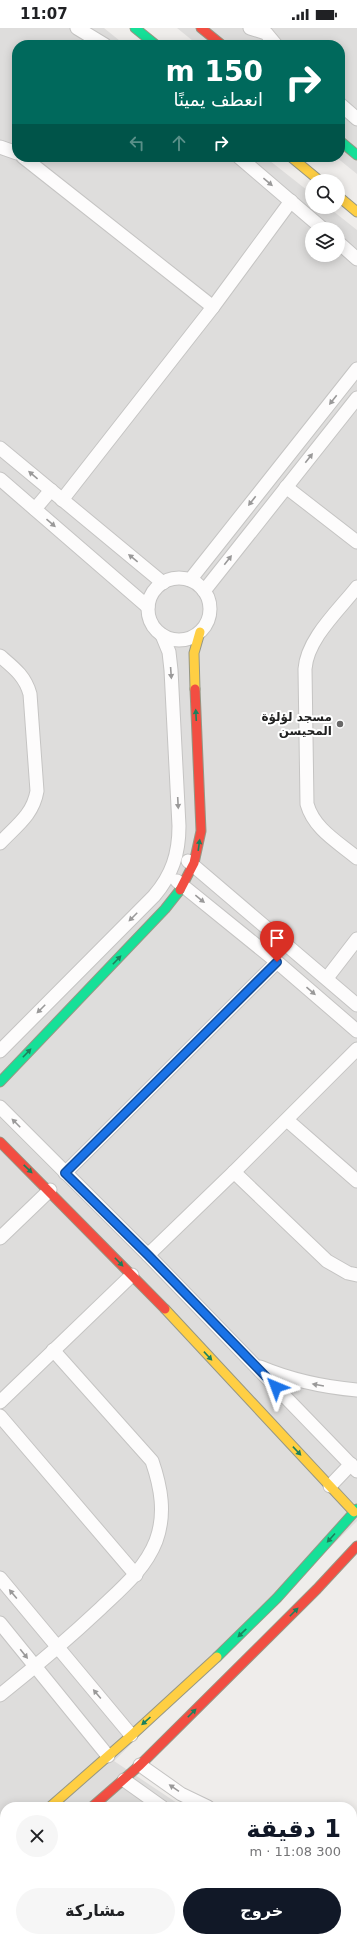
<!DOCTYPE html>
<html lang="ar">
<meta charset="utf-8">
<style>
body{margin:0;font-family:"DejaVu Sans","Noto Sans Arabic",sans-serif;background:#f6f6f6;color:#202124;direction:rtl;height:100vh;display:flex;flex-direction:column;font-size:15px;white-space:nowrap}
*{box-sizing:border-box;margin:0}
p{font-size:13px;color:#757577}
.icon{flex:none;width:22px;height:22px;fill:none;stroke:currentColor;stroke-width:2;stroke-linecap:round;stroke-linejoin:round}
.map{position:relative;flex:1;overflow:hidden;direction:ltr}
.side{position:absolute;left:0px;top:1774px;width:357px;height:140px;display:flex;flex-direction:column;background:#fff;border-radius:16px 16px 0 0;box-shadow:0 2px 10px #0003;direction:rtl}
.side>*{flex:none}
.banner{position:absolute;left:12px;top:12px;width:333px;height:122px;border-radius:16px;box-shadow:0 2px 10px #0003;direction:rtl;background:#00695c;color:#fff;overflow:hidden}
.controls{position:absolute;left:305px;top:146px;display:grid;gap:8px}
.controls a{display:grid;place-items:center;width:40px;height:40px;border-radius:50%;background:#fff;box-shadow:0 2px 10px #0003;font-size:20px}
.pin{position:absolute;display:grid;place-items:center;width:34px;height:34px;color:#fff;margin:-41px -17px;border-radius:50% 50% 50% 0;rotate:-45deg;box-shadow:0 0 4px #0007}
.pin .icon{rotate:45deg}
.me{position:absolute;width:44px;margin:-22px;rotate:316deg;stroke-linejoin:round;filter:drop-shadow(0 0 3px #0008)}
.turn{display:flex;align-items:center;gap:14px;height:84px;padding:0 16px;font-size:18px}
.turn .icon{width:52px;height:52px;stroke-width:2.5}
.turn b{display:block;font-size:28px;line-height:34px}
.lanes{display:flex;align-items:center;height:38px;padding:0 16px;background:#0003;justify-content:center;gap:20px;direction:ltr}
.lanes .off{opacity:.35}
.round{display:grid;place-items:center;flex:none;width:42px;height:42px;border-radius:21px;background:#f6f6f6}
.headline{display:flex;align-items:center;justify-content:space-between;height:68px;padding:0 16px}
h1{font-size:24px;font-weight:600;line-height:30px;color:#111827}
.button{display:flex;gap:8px;margin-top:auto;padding:8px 16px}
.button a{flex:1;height:46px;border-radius:24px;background:#111827;color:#fff;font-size:16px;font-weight:600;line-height:46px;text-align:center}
.button a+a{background:#f6f6f6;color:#202124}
.status{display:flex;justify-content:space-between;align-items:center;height:28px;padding:0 20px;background:#fff;direction:ltr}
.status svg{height:11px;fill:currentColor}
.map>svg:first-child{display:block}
.residential{fill:#dedddc;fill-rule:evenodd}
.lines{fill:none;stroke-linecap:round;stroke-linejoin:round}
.street-casing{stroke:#c5c4c3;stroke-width:15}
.fast-casing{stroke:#969784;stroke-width:11}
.slow-casing{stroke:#969784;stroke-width:11}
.jam-casing{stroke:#969784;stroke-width:11}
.street{stroke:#fdfcfc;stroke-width:13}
.fast{stroke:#16e098;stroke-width:9}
.slow{stroke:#ffcf43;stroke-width:9}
.jam{stroke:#f24e42;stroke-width:9}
.oneway{fill:#9a9999}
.oneway2{fill:#1c805c}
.route-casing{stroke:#114b97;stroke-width:10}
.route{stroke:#1a73e8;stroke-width:7}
.poi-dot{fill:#696868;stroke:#fff;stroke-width:1.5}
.labels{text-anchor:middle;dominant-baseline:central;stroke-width:4;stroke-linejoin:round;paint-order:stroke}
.poi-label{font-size:12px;font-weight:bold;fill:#212121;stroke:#fff;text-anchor:end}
</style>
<div class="status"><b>11:07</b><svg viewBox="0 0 49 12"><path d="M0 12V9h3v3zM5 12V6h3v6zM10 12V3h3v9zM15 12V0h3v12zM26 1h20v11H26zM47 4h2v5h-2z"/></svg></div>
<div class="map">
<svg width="357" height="1914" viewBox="0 0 357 1914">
<rect width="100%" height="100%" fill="#efedeb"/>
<g class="residential">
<path d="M0,0H104L125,17H17V129H265L312,166V179H328L357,202V1493L114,1733L183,1779H5V1909H352V1829H357V1914H0ZM312,201H338V227H312Z"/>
<path d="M177,0H357V146L336,129H340V17H198Z"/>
</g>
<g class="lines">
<g class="street-casing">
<g id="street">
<path d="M77,0L105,17"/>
<path d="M250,0L266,5L276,17"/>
<path d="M340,76L357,91"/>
<path d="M0,119L17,125"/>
<path d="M23,129L213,279"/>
<path d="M239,129L323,201"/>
<path d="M338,214L357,231"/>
<path d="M0,420L163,555"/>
<path d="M0,451L148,579"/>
<path d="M286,459L357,514"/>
<path d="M62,472L213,279L291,173"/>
<path d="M35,481L51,462"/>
<circle cx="179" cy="581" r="31"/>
<path d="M190,552L357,341"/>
<path d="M357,559C339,582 307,611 305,641L307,776C314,801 338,814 357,830"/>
<path d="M204,563L357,370"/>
<path d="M0,628C14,640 25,648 30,666L37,763C33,787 16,798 0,815"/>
<path d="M188,833L357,977"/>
<path d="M177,853L277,934L357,1003"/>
<path d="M327,950L357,911"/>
<path d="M0,1023L154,868C172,847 179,826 179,798L171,642L169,624L162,607"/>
<path d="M0,1079L148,1227L357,1443"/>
<path d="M287,1092L357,1153"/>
<path d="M234,1144L327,1233L348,1245L357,1247"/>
<path d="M65,1145L277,934"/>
<path d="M0,1210L50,1162"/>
<path d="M148,1227L234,1144L357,1021"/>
<path d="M260,1339C291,1352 323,1359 357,1362"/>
<path d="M0,1374L132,1247"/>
<path d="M0,1388L136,1547"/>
<path d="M330,1458L351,1436"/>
<path d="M0,1550L131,1707"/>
<path d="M0,1595L108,1728"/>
<path d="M0,1667C35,1639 68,1611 101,1580C122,1560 145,1541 156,1513C166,1486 161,1459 152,1433L53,1322"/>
<path d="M140,1737L181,1766L208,1779"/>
<path d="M124,1752L162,1779"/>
<path d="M352,1818H357"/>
<path d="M352,1840H357"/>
<path d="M130,1909L140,1914"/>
</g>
</g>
<g class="fast-casing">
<g id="fast">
<path d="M135,0L156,17"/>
<path d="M340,113L357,127"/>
<path d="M0,1054L165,881L180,862"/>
<path d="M217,1629L277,1570L357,1481"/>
</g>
</g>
<g class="slow-casing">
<g id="slow">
<path d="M291,129L320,153"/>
<path d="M338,168L357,184"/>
<path d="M195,661L194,625L200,604"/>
<path d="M165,1281L354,1484"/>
<path d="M50,1779L132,1707L217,1629"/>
</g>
</g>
<g class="jam-casing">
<g id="jam">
<path d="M201,0L222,17"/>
<path d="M180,862L194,835L201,803L195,661"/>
<path d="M0,1114L165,1281"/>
<path d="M92,1779L140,1737L317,1561L357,1518"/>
<path d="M0,1822L5,1818"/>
<path d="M0,1856L5,1852"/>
</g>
</g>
<use href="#street" class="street"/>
<use href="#fast" class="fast"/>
<use href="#slow" class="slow"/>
<use href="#jam" class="jam"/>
</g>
<defs><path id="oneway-solid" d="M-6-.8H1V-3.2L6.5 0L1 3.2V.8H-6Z"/></defs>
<g class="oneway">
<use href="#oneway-solid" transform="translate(268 154) rotate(40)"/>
<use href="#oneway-solid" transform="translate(333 372) rotate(128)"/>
<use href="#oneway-solid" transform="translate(309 430) rotate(-52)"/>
<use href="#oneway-solid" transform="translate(33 447) rotate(-140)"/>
<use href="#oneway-solid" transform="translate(252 473) rotate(128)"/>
<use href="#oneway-solid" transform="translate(51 495) rotate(41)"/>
<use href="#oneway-solid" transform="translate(133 530) rotate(-141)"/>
<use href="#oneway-solid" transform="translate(228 532) rotate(-52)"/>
<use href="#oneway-solid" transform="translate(171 645) rotate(86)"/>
<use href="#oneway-solid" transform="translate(178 775) rotate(87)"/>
<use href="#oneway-solid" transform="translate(200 871) rotate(39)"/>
<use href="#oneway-solid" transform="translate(133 889) rotate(135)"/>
<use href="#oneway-solid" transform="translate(311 963) rotate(41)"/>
<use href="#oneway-solid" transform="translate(41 981) rotate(135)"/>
<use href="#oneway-solid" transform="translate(16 1095) rotate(-135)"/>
<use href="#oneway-solid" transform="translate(318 1357) rotate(-170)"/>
<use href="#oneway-solid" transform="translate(13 1566) rotate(-130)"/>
<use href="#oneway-solid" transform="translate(24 1626) rotate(51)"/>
<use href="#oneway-solid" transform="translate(97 1666) rotate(-130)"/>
<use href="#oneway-solid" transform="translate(174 1760) rotate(-146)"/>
</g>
<g class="oneway2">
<use href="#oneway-solid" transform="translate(196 687) rotate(-93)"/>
<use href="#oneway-solid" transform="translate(199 817) rotate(-82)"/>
<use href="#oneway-solid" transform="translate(117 932) rotate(-46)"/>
<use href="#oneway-solid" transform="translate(27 1025) rotate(-46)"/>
<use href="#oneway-solid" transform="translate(28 1141) rotate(44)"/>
<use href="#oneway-solid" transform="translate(119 1234) rotate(46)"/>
<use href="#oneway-solid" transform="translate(208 1328) rotate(47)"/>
<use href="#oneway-solid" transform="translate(297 1423) rotate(47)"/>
<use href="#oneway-solid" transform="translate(331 1510) rotate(132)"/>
<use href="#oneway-solid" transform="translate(294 1584) rotate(-45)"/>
<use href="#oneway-solid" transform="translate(242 1605) rotate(136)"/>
<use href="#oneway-solid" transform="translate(192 1685) rotate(-45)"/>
<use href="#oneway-solid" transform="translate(146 1693) rotate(138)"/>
</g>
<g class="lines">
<g class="route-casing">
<path id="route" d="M276,1359L148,1227L65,1145L277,934"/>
</g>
<use href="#route" class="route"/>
</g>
<circle class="poi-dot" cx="340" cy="696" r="4"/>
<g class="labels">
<g class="poi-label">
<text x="332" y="689">مسجد لؤلؤة<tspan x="332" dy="14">المحيسن</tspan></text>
</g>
</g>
</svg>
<div class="controls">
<a><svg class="icon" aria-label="search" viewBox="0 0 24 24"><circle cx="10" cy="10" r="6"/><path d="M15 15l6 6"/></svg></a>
<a><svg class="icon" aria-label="layers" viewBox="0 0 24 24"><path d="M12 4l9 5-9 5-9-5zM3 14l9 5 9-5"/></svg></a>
</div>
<div class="pin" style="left:277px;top:934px;background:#d93025"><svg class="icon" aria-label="arrive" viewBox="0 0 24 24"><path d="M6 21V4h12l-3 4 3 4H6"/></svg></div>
<svg class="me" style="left:276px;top:1359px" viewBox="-20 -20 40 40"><path d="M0-17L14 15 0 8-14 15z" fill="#1a73e8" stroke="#fff" stroke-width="4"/></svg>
<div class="banner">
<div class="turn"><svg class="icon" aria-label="right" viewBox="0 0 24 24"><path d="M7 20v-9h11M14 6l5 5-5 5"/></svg><div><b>150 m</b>انعطف يمينًا</div></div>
<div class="lanes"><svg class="icon off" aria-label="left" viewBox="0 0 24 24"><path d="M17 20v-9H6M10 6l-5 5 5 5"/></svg><svg class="icon off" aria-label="ahead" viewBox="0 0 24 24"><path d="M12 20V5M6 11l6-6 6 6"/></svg><svg class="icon" aria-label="right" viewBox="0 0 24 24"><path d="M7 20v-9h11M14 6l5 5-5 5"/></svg></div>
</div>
<section class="side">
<div class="headline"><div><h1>1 دقيقة</h1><p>300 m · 11:08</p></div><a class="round"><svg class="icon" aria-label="close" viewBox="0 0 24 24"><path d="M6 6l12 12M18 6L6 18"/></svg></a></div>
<div class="button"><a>خروج</a><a>مشاركة</a></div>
</section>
</div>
